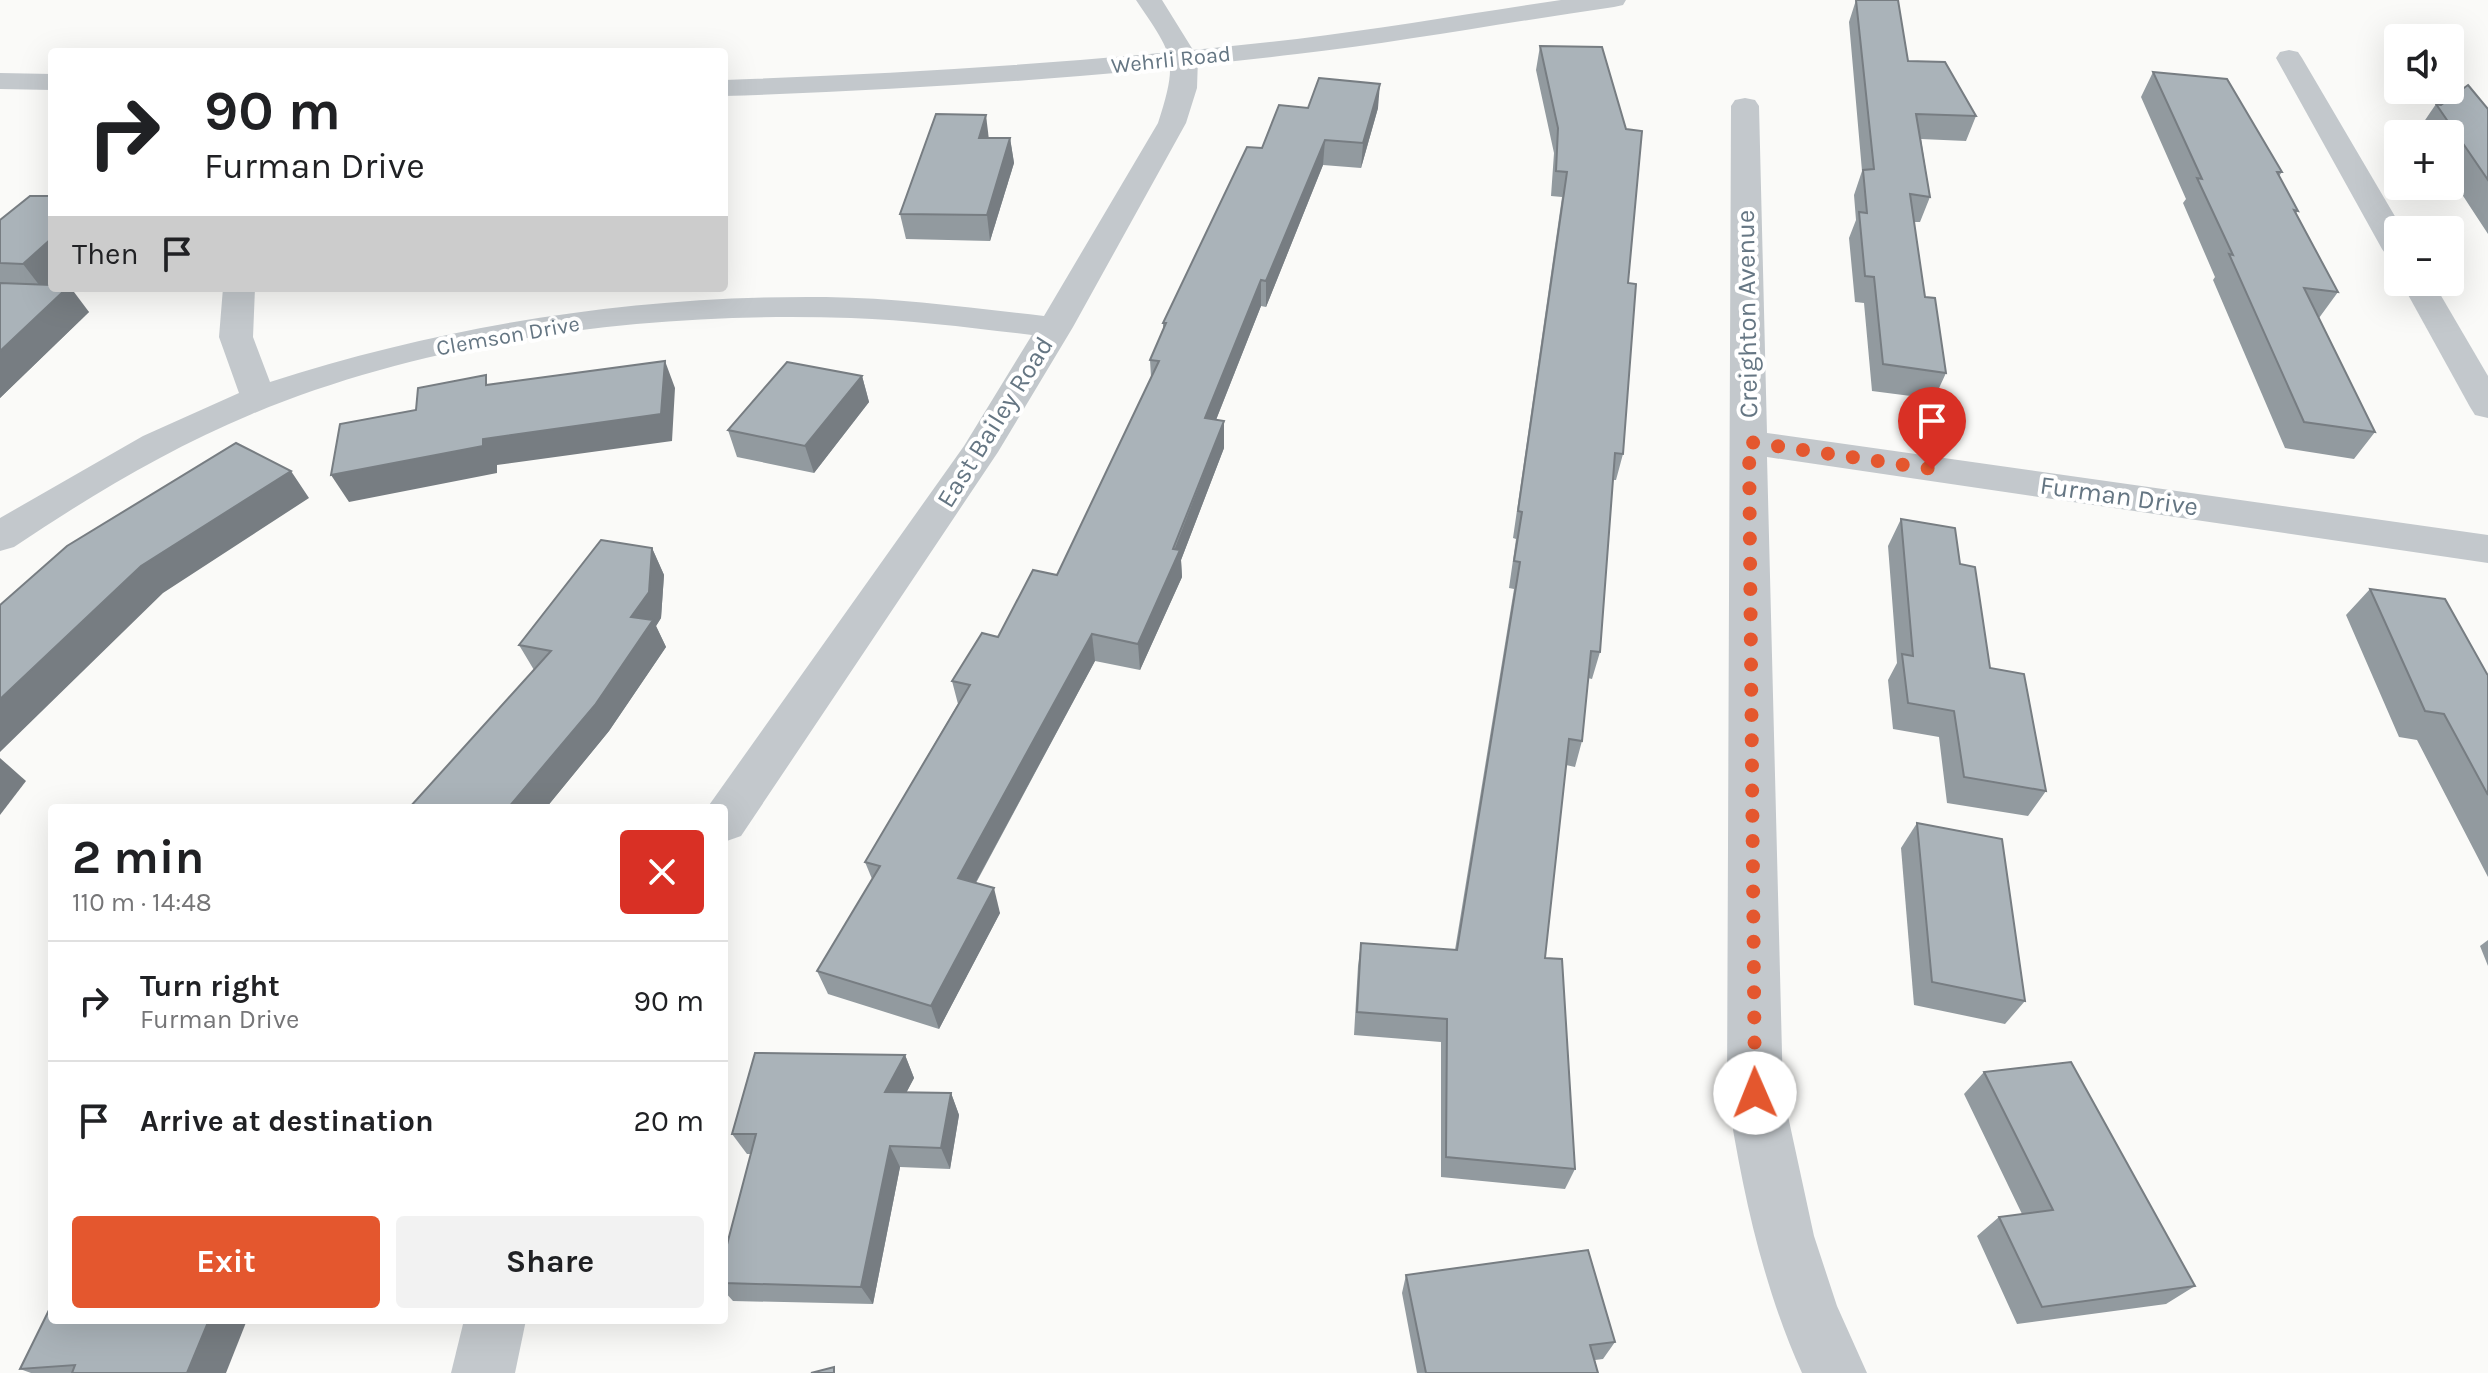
<!DOCTYPE html>
<meta charset="utf-8">
<style>
body{margin:0;font-family:Karla,sans-serif;background:#f2f2f2;color:#202124;height:100vh;display:flex;flex-direction:column;font-size:30px;white-space:nowrap}
*{box-sizing:border-box;margin:0}
p{font-size:26px;color:#757577}
.icon{flex:none;width:44px;height:44px;fill:none;stroke:currentColor;stroke-width:2;stroke-linecap:round;stroke-linejoin:round}
.map{position:relative;flex:1;overflow:hidden}
.sheet{position:absolute;left:48px;top:804px;width:680px;height:520px;display:flex;flex-direction:column;background:#fff;border-radius:8px;box-shadow:0 8px 32px #0002}
.sheet>*{flex:none}
.guide{position:absolute;left:48px;top:48px;width:680px;height:244px;border-radius:8px;box-shadow:0 8px 32px #0002;background:#fff;color:#202124;overflow:hidden}
.tools{position:absolute;left:2384px;top:24px;display:grid;gap:16px}
.tools a{display:grid;place-items:center;width:80px;height:80px;border-radius:8px;background:#fff;box-shadow:0 8px 32px #0002;font-size:40px}
.pin{position:absolute;display:grid;place-items:center;width:68px;height:68px;color:#fff;margin:-82px -34px;border-radius:50% 50% 50% 0;rotate:-45deg;box-shadow:0 0 8px #0007}
.pin .icon{rotate:45deg}
.me{position:absolute;width:88px;margin:-44px;rotate:359deg;stroke-linejoin:round;filter:drop-shadow(0 0 6px #0008)}
.turn{display:flex;align-items:center;gap:28px;height:168px;padding:0 24px;font-size:36px}
.turn .icon{width:104px;height:104px;stroke-width:2.5}
.turn b{display:block;font-size:56px;line-height:68px}
.then{display:flex;align-items:center;height:76px;padding:0 24px;background:#0003;gap:16px;font-size:30px}
.round{display:grid;place-items:center;flex:none;width:84px;height:84px;border-radius:8px;background:#f2f2f2}
.overview{display:flex;align-items:center;justify-content:space-between;height:136px;padding:0 24px}
h1{font-size:48px;font-weight:700;line-height:60px}
.primary-button{display:flex;gap:16px;margin-top:auto;padding:16px 24px}
.primary-button a{flex:1;height:92px;border-radius:8px;background:#e4572e;color:#fff;font-size:32px;font-weight:700;line-height:92px;text-align:center}
.primary-button a+a{background:#f2f2f2;color:#202124}
ul{padding:0;list-style:none}
li{display:flex;align-items:center;gap:24px;height:120px;padding:0 24px;border-top:2px solid #e0e0e0}
li div{flex:1}
li b{display:block;font-size:30px}
li em{font-style:normal}
.map>svg:first-child{display:block}
.lines{fill:none;stroke-linecap:round;stroke-linejoin:round}
.minor{fill:#c3c8cc;fill-rule:evenodd}
.tertiary{fill:#c3c8cc;fill-rule:evenodd}
.wall{fill:#929a9f}
.shaded-wall{fill:#777d82}
.building{fill:#aab3b9;stroke:#777d82;stroke-width:2}
.route{stroke:#e4572e;stroke-width:14;stroke-dasharray:0 25.2}
.labels{text-anchor:middle;dominant-baseline:central;stroke-width:8;stroke-linejoin:round;paint-order:stroke}
.far-street-label{font-size:22px;fill:#657683;stroke:#fff}
.street-label{font-size:26px;fill:#657683;stroke:#fff}
</style>
<div class="map">
<svg width="2488" height="1373" viewBox="0 0 2488 1373">
<rect width="100%" height="100%" fill="#fafaf8"/>
<g class="lines">
<g class="minor">
<path d="M1136,0H1162L1198,58L1197,88L1186,123L1073,327L998,452L741,836L724,842V808H707L964,446L1032,335C972,328 912,320 851,318C655,311 433,338 252,414C168,449 90,496 14,547L0,551V518L143,436L239,393L219,337L223,288H255L253,337L270,382C450,324 638,295 826,297C899,298 971,308 1044,316L1158,123C1179,58 1173,55 1136,0Z"/>
<path d="M2289,50L2298,52L2302,58L2403,230H2398V259L2387,256L2382,249L2276,58L2280,52Z"/>
<path d="M1745,98L1755,100L1759,106L1767,433L2488,535V563L1767,457L1783,1093L1814,1236L1837,1306L1867,1373H1802C1762,1284 1742,1189 1727,1093L1731,106L1735,100Z"/>
<path d="M2401,282H2433L2488,376V418L2475,415L2470,407Z"/>
<path d="M464,1320H526L515,1373H451Z"/>
</g>
<g class="tertiary">
<path d="M1561,0H1626L1623,5L1614,7C1508,22 1403,42 1297,54C1106,77 916,90 724,96V80C916,73 1107,61 1297,39C1386,28 1473,13 1561,0Z"/>
<path d="M0,73L52,74V90L0,89Z"/>
</g>
</g>
<g class="wall">
<path d="M1856,0L1908,61L1976,116L1966,141L1921,139L1930,197L1920,222H1914L1925,297L1946,373L1934,399L1872,391L1864,303L1855,302L1849,238L1856,220L1854,195L1862,171L1849,22Z"/>
<path d="M1540,46L1628,283L1623,454L1616,480H1612L1600,652L1592,679L1588,678L1582,741L1575,767L1566,765L1545,958L1575,1169L1565,1189L1441,1177V1042L1354,1035L1358,966L1361,943L1455,950L1514,589L1509,588L1516,539L1513,538L1562,197L1551,196L1554,153L1536,70Z"/>
<path d="M2153,72L2282,172L2279,176L2298,211L2296,213L2338,292L2319,318L2375,432L2354,459L2285,448L2213,280L2215,277L2183,203L2186,199L2141,97Z"/>
<path d="M2436,104L2488,109V234L2450,176V134H2423L2419,129Z"/>
<path d="M1308,108H1378L1361,168L1323,165L1266,307L1261,306L1216,420L1224,421V448L1181,560L1182,577L1140,670L1095,661L976,883L1000,913L939,1029L828,994L817,971L872,879L865,862L958,704L952,681L998,637L1057,575L1151,377L1150,360L1163,330V323L1262,148Z"/>
<path d="M989,138H1010L1014,163L990,241L906,239L900,214Z"/>
<path d="M52,196V281L48,285L89,312L0,398V220Z"/>
<path d="M862,376L869,402L814,473L737,457L728,430Z"/>
<path d="M1901,519L1960,564L1990,668L2046,791L2028,816L1947,803L1939,737L1893,729L1888,680L1897,663L1888,546Z"/>
<path d="M652,548L664,575L661,618L656,626L666,647L609,731L546,808H409L534,670L519,645Z"/>
<path d="M2370,589L2488,675V877L2417,740L2399,737L2346,615Z"/>
<path d="M1917,823L2025,1001L2005,1024L1914,1005L1901,848Z"/>
<path d="M2488,940V966L2480,946Z"/>
<path d="M905,1055L914,1078L906,1093H951L959,1115L950,1169L900,1167L873,1304L733,1301L724,1291V1256L751,1154H747L732,1134Z"/>
<path d="M1984,1072L2195,1286L2166,1304L2017,1324L1977,1236L1999,1217L2022,1214L1964,1094Z"/>
<path d="M1406,1275L1615,1342L1603,1359L1595,1360L1598,1373H1417L1402,1293Z"/>
<path d="M52,1304L226,1373H31L20,1369Z"/>
</g>
<g class="shaded-wall">
<path d="M1380,84L1378,108L1361,168L1363,143Z"/>
<path d="M986,115L989,140L979,138Z"/>
<path d="M1010,138L1014,163L990,241L987,215Z"/>
<path d="M1325,140L1323,165L1266,307V281Z"/>
<path d="M52,238V281L43,290L23,264Z"/>
<path d="M1261,280V306L1206,445L1205,418Z"/>
<path d="M67,288H71L89,312L0,398V351Z"/>
<path d="M665,361L675,388L672,441L497,465V473L349,502L331,475L483,439Z"/>
<path d="M862,376L869,402L814,473L805,446Z"/>
<path d="M1224,421V448L1181,560L1182,577L1140,670L1138,644Z"/>
<path d="M291,471L309,498L163,593L0,752V699L141,566Z"/>
<path d="M652,548L664,575L661,618L656,626L666,647L609,731L546,808H508L631,617Z"/>
<path d="M1092,634L1095,661L965,902L958,878Z"/>
<path d="M0,758L26,781L0,815Z"/>
<path d="M994,888L1000,913L939,1029L931,1006Z"/>
<path d="M905,1055L914,1078L895,1114L885,1092Z"/>
<path d="M951,1093L959,1115L950,1169L941,1148Z"/>
<path d="M890,1146L900,1167L873,1304L861,1287Z"/>
<path d="M209,1320H247L226,1373H187Z"/>
</g>
<g class="building">
<path d="M1856,0H1898L1908,61L1945,62L1976,116L1916,114L1930,197L1910,194L1925,297L1935,298L1946,373L1883,364L1874,277L1865,276L1859,212L1867,213L1863,170L1874,169Z"/>
<path d="M1540,46L1602,47L1626,129L1642,131L1628,283L1636,284L1623,454L1615,453L1600,652L1591,651L1582,741L1569,739L1545,958L1562,959L1575,1169L1446,1157L1447,1019L1357,1012L1361,943L1457,950L1520,562L1514,561L1522,512L1518,511L1567,172L1556,171L1558,128Z"/>
<path d="M2153,72L2227,79L2282,172H2277L2298,211L2294,210L2338,292L2304,288L2375,432L2304,422L2229,254L2233,255L2197,178L2202,179Z"/>
<path d="M1319,78L1380,84L1363,143L1325,140L1266,281L1261,280L1205,418L1224,421L1173,549L1180,550L1138,644L1092,634L958,878L994,888L931,1006L817,971L880,866L865,862L970,685L952,681L982,633L998,637L1033,570L1057,575L1159,361L1150,360L1166,323H1163L1247,147L1262,148L1279,105L1308,108Z"/>
<path d="M2468,85L2488,109V180L2436,104L2441,105Z"/>
<path d="M936,114L986,115L979,138H1010L987,215L900,214Z"/>
<path d="M30,196H52V238L23,264L0,263V220Z"/>
<path d="M0,283L52,285V288H67L0,351Z"/>
<path d="M665,361L661,414L483,439V446L331,475L340,424L416,410L418,388L486,375V385Z"/>
<path d="M787,362L862,376L805,446L728,430Z"/>
<path d="M236,443L291,471L141,566L0,699V605L67,546Z"/>
<path d="M1901,519L1955,528L1960,564L1975,567L1990,668L2024,674L2046,791L1964,777L1954,711L1908,703L1902,654L1913,656Z"/>
<path d="M601,540L652,548L649,592L631,617L653,620L595,705L508,808H409L551,651L519,645Z"/>
<path d="M2370,589L2445,599L2487,674L2488,675V795L2444,714L2425,711Z"/>
<path d="M1917,823L2002,839L2025,1001L1932,982Z"/>
<path d="M755,1053L905,1055L885,1092L951,1093L941,1148L890,1146L861,1287L724,1283V1256L756,1134H732Z"/>
<path d="M2071,1062L2195,1286L2042,1307L1999,1217L2053,1210L1984,1072Z"/>
<path d="M1588,1250L1615,1342L1590,1345L1598,1373H1426L1406,1275Z"/>
<path d="M52,1304V1320H209L187,1373H72L75,1365L20,1369Z"/>
<path d="M834,1367V1373H811Z"/>
</g>
<g class="lines">
<path class="route" d="M1755,1093L1749,442L1932,469"/>
</g>
<g class="labels">
<g class="far-street-label">
<text transform="translate(1171 60) rotate(-6)">Wehrli Road</text>
<text transform="translate(508 336) rotate(-10)">Clemson Drive</text>
</g>
<g class="street-label">
<text transform="translate(1747 314) rotate(-91)">Creighton Avenue</text>
<text transform="translate(995 422) rotate(-58)">East Bailey Road</text>
<text transform="translate(2119 496) rotate(8)">Furman Drive</text>
</g>
</g>
</svg>
<div class="tools">
<a><svg class="icon" aria-label="sound" viewBox="0 0 24 24"><path d="M4 9h4l5-4v14l-5-4H4zM17 9q2 3 0 6"/></svg></a>
<a>+</a>
<a>−</a>
</div>
<div class="pin" style="left:1932px;top:469px;background:#d93025"><svg class="icon" aria-label="arrive" viewBox="0 0 24 24"><path d="M6 21V4h12l-3 4 3 4H6"/></svg></div>
<svg class="me" style="left:1755px;top:1093px" viewBox="-20 -20 40 40"><circle r="19" fill="#fff"/><path d="M0-13L10 11 0 6-10 11z" fill="#e4572e"/></svg>
<div class="guide">
<div class="turn"><svg class="icon" aria-label="right" viewBox="0 0 24 24"><path d="M7 20v-9h11M14 6l5 5-5 5"/></svg><div><b>90 m</b>Furman Drive</div></div>
<div class="then">Then<svg class="icon" aria-label="arrive" viewBox="0 0 24 24"><path d="M6 21V4h12l-3 4 3 4H6"/></svg></div>
</div>
<section class="sheet">
<div class="overview"><div><h1>2 min</h1><p>110 m · 14:48</p></div><a class="round" style="background:#d93025;color:#fff"><svg class="icon" aria-label="close" viewBox="0 0 24 24"><path d="M6 6l12 12M18 6L6 18"/></svg></a></div>
<ul>
<li><svg class="icon" aria-label="right" viewBox="0 0 24 24"><path d="M7 20v-9h11M14 6l5 5-5 5"/></svg><div><b>Turn right</b><p>Furman Drive</p></div><em>90 m</em></li>
<li><svg class="icon" aria-label="arrive" viewBox="0 0 24 24"><path d="M6 21V4h12l-3 4 3 4H6"/></svg><div><b>Arrive at destination</b></div><em>20 m</em></li>
</ul>
<div class="primary-button"><a>Exit</a><a>Share</a></div>
</section>
</div>
